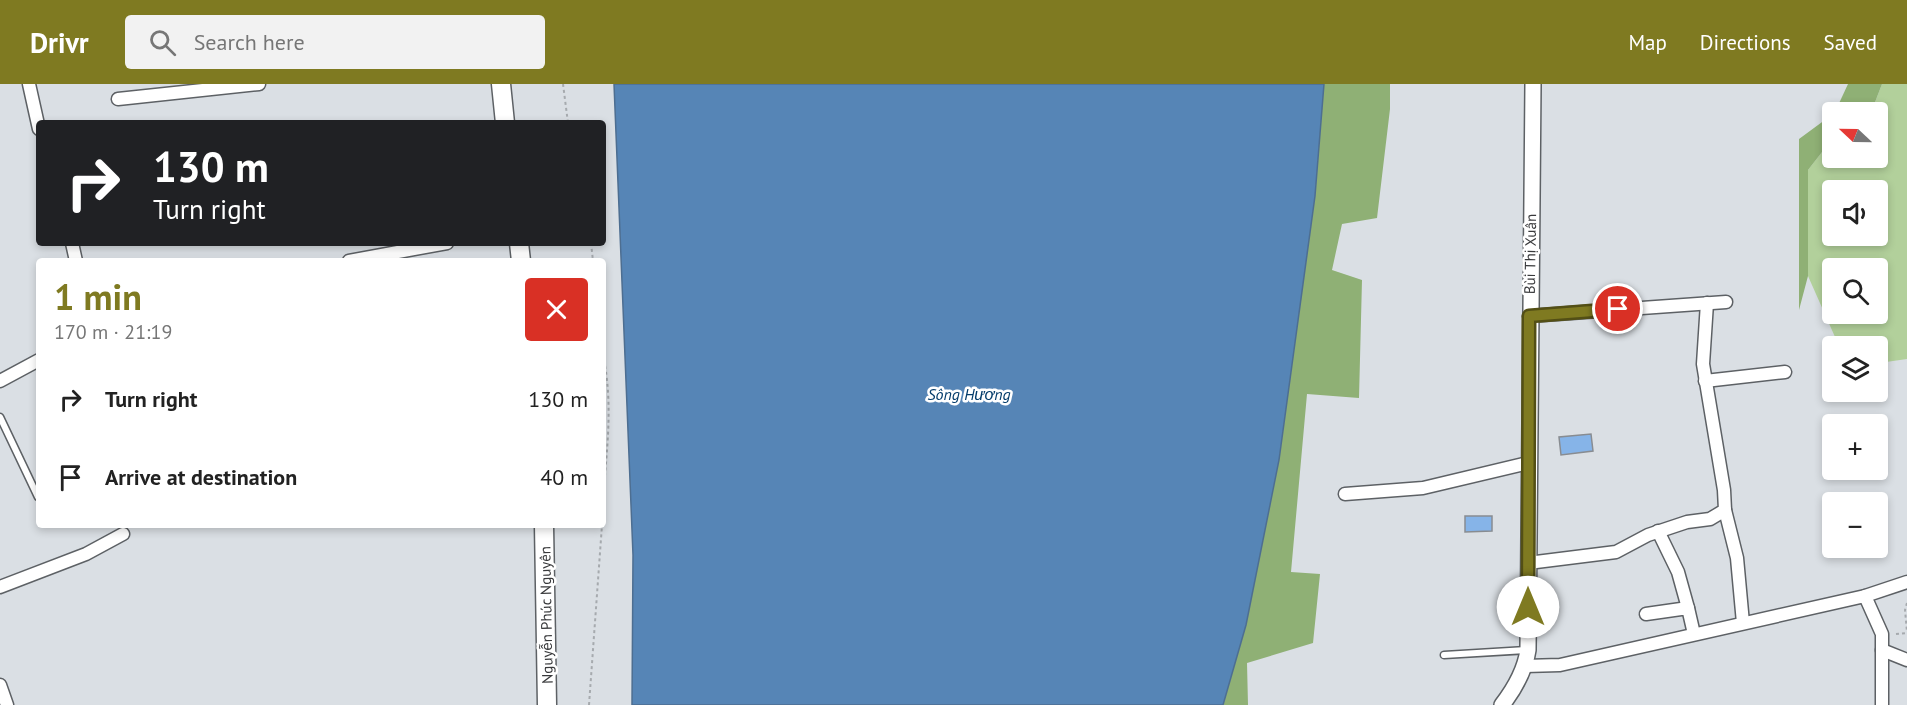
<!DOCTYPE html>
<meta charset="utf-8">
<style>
body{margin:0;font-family:"PT Sans",sans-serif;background:#f2f2f2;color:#222;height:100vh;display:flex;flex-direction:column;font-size:22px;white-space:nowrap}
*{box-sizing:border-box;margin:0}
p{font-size:20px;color:#767676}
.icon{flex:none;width:33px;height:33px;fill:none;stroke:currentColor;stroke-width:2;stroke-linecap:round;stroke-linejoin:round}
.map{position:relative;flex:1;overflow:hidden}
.sheet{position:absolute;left:36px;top:174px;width:570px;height:270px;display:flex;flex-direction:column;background:#fff;border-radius:6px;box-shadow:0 3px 9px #0003}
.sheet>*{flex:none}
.hud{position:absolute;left:36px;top:36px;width:570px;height:126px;border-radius:6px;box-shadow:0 3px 9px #0003;background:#202124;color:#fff;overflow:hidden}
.needle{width:39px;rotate:292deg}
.controls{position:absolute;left:1822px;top:18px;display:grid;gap:12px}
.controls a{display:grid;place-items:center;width:66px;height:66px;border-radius:6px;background:#fff;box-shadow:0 3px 9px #0003;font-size:30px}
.pin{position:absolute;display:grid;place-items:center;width:51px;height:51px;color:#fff;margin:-26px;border:3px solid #fff;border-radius:50%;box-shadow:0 2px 6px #0007}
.me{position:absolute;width:66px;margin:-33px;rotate:0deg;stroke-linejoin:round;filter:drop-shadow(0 0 4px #0008)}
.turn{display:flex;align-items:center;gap:21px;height:126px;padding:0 18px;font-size:27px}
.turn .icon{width:78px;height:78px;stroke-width:2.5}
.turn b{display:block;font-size:42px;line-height:51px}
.round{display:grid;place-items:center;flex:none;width:63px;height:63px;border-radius:6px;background:#f2f2f2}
.overview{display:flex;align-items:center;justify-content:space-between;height:102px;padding:0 18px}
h1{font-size:36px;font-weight:700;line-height:45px;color:#7f7a21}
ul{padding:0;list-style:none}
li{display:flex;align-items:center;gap:18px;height:78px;padding:0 18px}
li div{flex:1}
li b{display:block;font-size:22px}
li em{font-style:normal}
header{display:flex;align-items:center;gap:36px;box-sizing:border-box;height:84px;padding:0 30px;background:#7f7a21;color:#fff}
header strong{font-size:28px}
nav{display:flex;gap:33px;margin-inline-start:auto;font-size:21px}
.search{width:420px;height:54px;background:#f2f2f2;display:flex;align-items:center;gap:15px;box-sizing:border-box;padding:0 21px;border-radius:6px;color:#767676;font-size:22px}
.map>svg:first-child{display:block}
.green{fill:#b2d09b;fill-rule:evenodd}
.forest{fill:#8fb075}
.water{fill:#5685b6;stroke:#4d6e91;stroke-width:1.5}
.building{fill:#86b4e8;stroke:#888c91;stroke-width:1.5}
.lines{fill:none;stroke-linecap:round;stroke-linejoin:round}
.service-casing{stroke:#5d6165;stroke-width:9}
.minor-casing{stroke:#5d6165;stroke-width:15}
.tertiary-casing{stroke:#5d6165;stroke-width:18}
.secondary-casing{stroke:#5d6165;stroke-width:21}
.path{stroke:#a6aaae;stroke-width:2;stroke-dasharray:3 3;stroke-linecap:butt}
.service{stroke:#fff;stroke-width:6}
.minor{stroke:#fff;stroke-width:12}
.tertiary{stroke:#fff;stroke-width:15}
.secondary{stroke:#fff;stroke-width:18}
.route-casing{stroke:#534f15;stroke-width:15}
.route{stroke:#7f7a21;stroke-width:10}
.labels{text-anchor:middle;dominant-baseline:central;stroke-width:5;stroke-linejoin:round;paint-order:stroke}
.street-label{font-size:15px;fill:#38393b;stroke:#fff}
.water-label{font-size:16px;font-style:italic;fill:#043c6b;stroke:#fff}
</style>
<header>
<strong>Drivr</strong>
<div class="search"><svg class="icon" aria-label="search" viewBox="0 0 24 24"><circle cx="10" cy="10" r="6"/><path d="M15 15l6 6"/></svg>Search here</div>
<nav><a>Map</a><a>Directions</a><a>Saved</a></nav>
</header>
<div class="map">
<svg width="1907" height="621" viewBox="0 0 1907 621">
<rect width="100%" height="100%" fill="#dadfe4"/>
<path class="green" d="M1882,0H1907V275L1879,279L1878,262H1839L1808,192V86L1833,54V74H1878V28H1869L1872,26ZM1833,106H1878V152H1833ZM1833,184H1878V230H1833Z"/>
<g class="forest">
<path d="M1324,0H1390V25L1377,134L1342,140L1332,186L1362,196L1359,314L1307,310L1291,488L1320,490L1313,559L1247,579L1248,621H1223L1246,541L1279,376L1315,112Z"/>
<path d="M1848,0H1882L1872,26L1869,28H1835Z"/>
<path d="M1833,30V54L1808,86V192L1799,226V55Z"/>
</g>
<path class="water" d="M614,0H1324L1315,112L1279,376L1246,541L1223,621H632L633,471Z"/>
<g class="building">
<path d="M1591,350L1593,367L1561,371L1559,353Z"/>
<path d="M1465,432H1492V447L1465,448Z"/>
</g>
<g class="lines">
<g class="service-casing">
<g id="service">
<path d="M0,333L38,413"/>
<path d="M1444,571L1528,566"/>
</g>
</g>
<g class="minor-casing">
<g id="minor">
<path d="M29,0L39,45"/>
<path d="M118,15L259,0"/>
<path d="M72,159L76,177"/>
<path d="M349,177L447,159"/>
<path d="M1529,232L1726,218"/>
<path d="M0,297L39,276"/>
<path d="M1705,297L1785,288"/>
<path d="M1345,410L1423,404L1528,379"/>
<path d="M1725,426L1737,474L1743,539"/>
<path d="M1658,447L1678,488L1688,524"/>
<path d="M1528,479L1616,468L1648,451L1687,438L1710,435L1725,426L1724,406L1703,280L1707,219"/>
<path d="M0,503L86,470L123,450"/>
<path d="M1865,512L1907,498"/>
<path d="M1646,530L1688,524L1694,550"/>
<path d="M1882,566L1907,576"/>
<path d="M1525,582L1560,581L1865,512L1882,550V621"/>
<path d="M0,601L7,621"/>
</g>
</g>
<g class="tertiary-casing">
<path id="tertiary" d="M1502,621C1515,604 1525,587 1528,566L1533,0"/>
</g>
<g class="secondary-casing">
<g id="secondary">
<path d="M501,0L505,39"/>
<path d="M519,159L521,177"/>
<path d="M544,441L547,621"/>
</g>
</g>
<g class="path">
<path d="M563,0L568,39"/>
<path d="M591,159L593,177"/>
<path d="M603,270C614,325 606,366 603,420"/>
<path d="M1907,519L1905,526L1907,548"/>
<path d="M1896,550L1907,549"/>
<path d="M589,621L602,441"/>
</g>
<use href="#service" class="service"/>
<use href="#minor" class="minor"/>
<use href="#tertiary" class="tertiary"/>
<use href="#secondary" class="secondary"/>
</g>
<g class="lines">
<g class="route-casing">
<path id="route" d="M1528,523L1529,232L1618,225"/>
</g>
<use href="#route" class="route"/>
</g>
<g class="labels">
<g class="street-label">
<text transform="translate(1530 170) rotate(-89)">Bùi Thị Xuân</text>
<text transform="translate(546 531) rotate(-91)">Nguyễn Phúc Nguyên</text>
</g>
<g class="water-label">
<text x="969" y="310">Sông Hương</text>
</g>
</g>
</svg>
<div class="controls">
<a><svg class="needle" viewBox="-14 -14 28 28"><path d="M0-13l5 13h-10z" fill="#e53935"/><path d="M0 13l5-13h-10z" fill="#767676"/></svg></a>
<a><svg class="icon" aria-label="sound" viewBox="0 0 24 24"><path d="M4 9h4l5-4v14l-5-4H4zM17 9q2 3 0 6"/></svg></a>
<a><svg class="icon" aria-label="search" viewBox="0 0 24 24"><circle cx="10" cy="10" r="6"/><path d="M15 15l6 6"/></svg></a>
<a><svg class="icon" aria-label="layers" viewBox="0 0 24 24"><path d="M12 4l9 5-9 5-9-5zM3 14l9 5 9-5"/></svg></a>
<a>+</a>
<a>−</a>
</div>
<div class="pin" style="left:1618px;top:225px;background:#d93025"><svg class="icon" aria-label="arrive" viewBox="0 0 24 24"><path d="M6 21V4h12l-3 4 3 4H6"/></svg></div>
<svg class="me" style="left:1528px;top:523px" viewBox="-20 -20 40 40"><circle r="19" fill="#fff"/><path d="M0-13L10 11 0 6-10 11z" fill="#7f7a21"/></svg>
<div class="hud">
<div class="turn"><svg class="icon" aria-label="right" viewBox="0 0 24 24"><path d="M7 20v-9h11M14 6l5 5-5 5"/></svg><div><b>130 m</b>Turn right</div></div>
</div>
<section class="sheet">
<div class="overview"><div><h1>1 min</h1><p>170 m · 21:19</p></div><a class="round" style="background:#d93025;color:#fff"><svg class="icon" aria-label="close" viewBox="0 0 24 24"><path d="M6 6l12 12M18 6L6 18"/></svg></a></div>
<ul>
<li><svg class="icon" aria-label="right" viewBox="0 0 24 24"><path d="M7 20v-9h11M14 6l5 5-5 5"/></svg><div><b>Turn right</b></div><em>130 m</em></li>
<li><svg class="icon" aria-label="arrive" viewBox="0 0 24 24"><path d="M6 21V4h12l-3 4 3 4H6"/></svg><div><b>Arrive at destination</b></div><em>40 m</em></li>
</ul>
</section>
</div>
